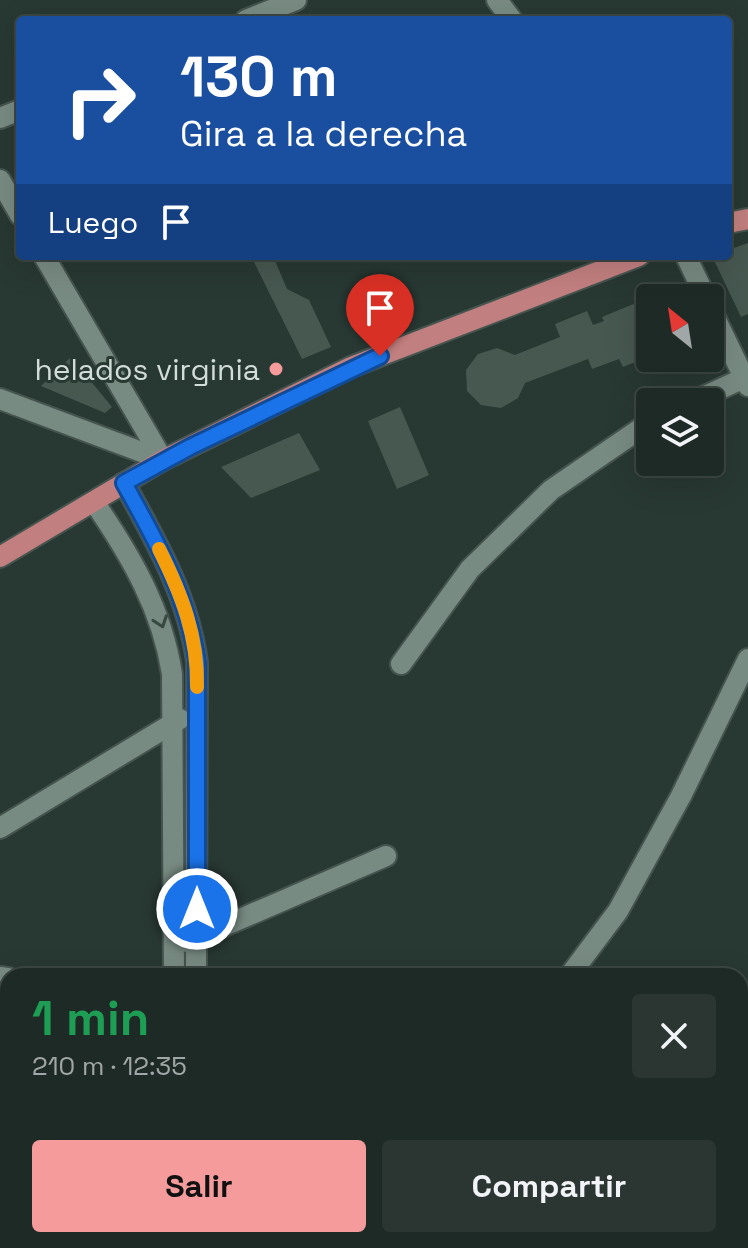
<!DOCTYPE html>
<html lang="es">
<meta charset="utf-8">
<style>
body{margin:0;font-family:"Space Grotesk",sans-serif;background:#2b3632;color:#f1f3f6;height:100vh;display:flex;flex-direction:column;font-size:30px;white-space:nowrap}
*{box-sizing:border-box;margin:0}
p{font-size:26px;color:#a1a7a7}
.icon{flex:none;width:44px;height:44px;fill:none;stroke:currentColor;stroke-width:2;stroke-linecap:round;stroke-linejoin:round}
.map{position:relative;flex:1;overflow:hidden}
.side{position:absolute;left:0px;top:968px;width:748px;height:280px;display:flex;flex-direction:column;background:#1e2a26;border-radius:24px 24px 0 0;box-shadow:0 8px 32px #0002,0 0 0 2px #3c4643}
.side>*{flex:none}
.banner{position:absolute;left:16px;top:16px;width:716px;height:244px;border-radius:8px;box-shadow:0 8px 32px #0002,0 0 0 2px #3c4643;background:#1a4fa0;color:#fff;overflow:hidden}
.needle{width:52px;rotate:330deg}
.fabs{position:absolute;left:636px;top:284px;display:grid;gap:16px}
.fabs a{display:grid;place-items:center;width:88px;height:88px;border-radius:8px;background:#1e2a26;box-shadow:0 8px 32px #0002,0 0 0 2px #3c4643;font-size:40px}
.pin{position:absolute;display:grid;place-items:center;width:68px;height:68px;color:#fff;margin:-82px -34px;border-radius:50% 50% 50% 0;rotate:-45deg;box-shadow:0 0 8px #0007}
.pin .icon{rotate:45deg}
.me{position:absolute;width:88px;margin:-44px;rotate:0deg;stroke-linejoin:round;filter:drop-shadow(0 0 6px #0008)}
.turn{display:flex;align-items:center;gap:28px;height:168px;padding:0 32px;font-size:36px}
.turn .icon{width:104px;height:104px;stroke-width:2.5}
.turn b{display:block;font-size:56px;line-height:68px}
.then{display:flex;align-items:center;height:76px;padding:0 32px;background:#0003;gap:16px;font-size:30px}
.round{display:grid;place-items:center;flex:none;width:84px;height:84px;border-radius:8px;background:#2b3632}
.overview{display:flex;align-items:center;justify-content:space-between;height:136px;padding:0 32px}
h1{font-size:48px;font-weight:800;line-height:60px;color:#1e9e55}
.primary-button{display:flex;gap:16px;margin-top:auto;padding:16px 32px}
.primary-button a{flex:1;height:92px;border-radius:8px;background:#f59b9c;color:#111;font-size:32px;font-weight:800;line-height:92px;text-align:center}
.primary-button a+a{background:#2b3632;color:#f1f3f6}
.map>svg:first-child{display:block}
.building{fill:#475851}
.lines{fill:none;stroke-linecap:round;stroke-linejoin:round}
.minor-casing{stroke:#46544f;stroke-width:24}
.major-casing{stroke:#46544f;stroke-width:24}
.minor{stroke:#788b83;stroke-width:20}
.major{stroke:#c27f7f;stroke-width:20}
.oneway{stroke:#384942}
.route-casing{stroke:#114b97;stroke-width:20}
.route{stroke:#1a73e8;stroke-width:14}
.slow{stroke:#f59e0b;stroke-width:14}
.poi-dot{fill:#f59b9c;stroke:#283832;stroke-width:3}
.labels{text-anchor:middle;dominant-baseline:central;stroke-width:6;stroke-linejoin:round;paint-order:stroke}
.poi-label{font-size:30px;fill:#d2dcd8;stroke:#283832;text-anchor:end}
</style>
<div class="map">
<svg width="748" height="1248" viewBox="0 0 748 1248">
<rect width="100%" height="100%" fill="#283832"/>
<g class="building">
<path d="M748,243V314L741,317L712,256H728V250Z"/>
<path d="M251,256H273L287,289L309,300L331,347L302,359Z"/>
<path d="M689,281L696,298H650V356L623,367L619,359L592,369L588,359L525,383L518,398L501,408L481,405L467,391L466,370L478,354L497,348L515,355L560,337L555,324L587,311L593,325L604,321L602,317Z"/>
<path d="M71,357L112,407L105,413L41,386Z"/>
<path d="M400,407L429,475L397,489L368,421Z"/>
<path d="M299,433L320,470L251,498L221,467Z"/>
</g>
<g class="lines">
<g class="minor-casing">
<g id="minor">
<path d="M497,0L512,20"/>
<path d="M246,20L296,0"/>
<path d="M0,118L20,110"/>
<path d="M0,180L20,215"/>
<path d="M44,256L163,460"/>
<path d="M686,256L706,298"/>
<path d="M710,307L748,386"/>
<path d="M0,399L163,460"/>
<path d="M692,402L744,378"/>
<path d="M124,483C156,541 188,596 197,662L196,976"/>
<path d="M94,502C131,556 162,609 172,674L174,976"/>
<path d="M401,664L470,569L551,490L650,422"/>
<path d="M0,828L180,719"/>
<path d="M187,942L386,856"/>
<path d="M570,975L618,911L681,796L748,659"/>
<path d="M0,977L8,978"/>
<path d="M0,1185L8,1187"/>
<path d="M196,1240V1248"/>
<path d="M169,1248V1240"/>
<path d="M531,1248L546,1240"/>
</g>
</g>
<g class="major-casing">
<g id="major">
<path d="M728,223L748,219"/>
<path d="M0,557L163,460L351,367L639,256"/>
</g>
</g>
<use href="#minor" class="minor"/>
<use href="#major" class="major"/>
</g>
<defs><path id="oneway-chevron" d="M-2-3.5L2.5 0L-2 3.5" fill="none" stroke-width="1.6" stroke-linecap="round" stroke-linejoin="round" transform="scale(2)"/></defs>
<use class="oneway" href="#oneway-chevron" transform="translate(161 622) rotate(71)"/>
<g class="lines">
<g class="route-casing">
<path id="route" d="M197,909V662C188,596 156,541 124,483L190,447L380,356"/>
</g>
<use href="#route" class="route"/>
<path class="slow" d="M159,549C182,595 198,636 197,687"/>
</g>
<circle class="poi-dot" cx="276" cy="369" r="8"/>
<g class="labels">
<g class="poi-label">
<text x="260" y="369">helados virginia</text>
</g>
</g>
</svg>
<div class="fabs">
<a><svg class="needle" viewBox="-14 -14 28 28"><path d="M0-13l5 13h-10z" fill="#e53935"/><path d="M0 13l5-13h-10z" fill="#a1a7a7"/></svg></a>
<a><svg class="icon" aria-label="layers" viewBox="0 0 24 24"><path d="M12 4l9 5-9 5-9-5zM3 14l9 5 9-5"/></svg></a>
</div>
<div class="pin" style="left:380px;top:356px;background:#d93025"><svg class="icon" aria-label="arrive" viewBox="0 0 24 24"><path d="M6 21V4h12l-3 4 3 4H6"/></svg></div>
<svg class="me" style="left:197px;top:909px" viewBox="-20 -20 40 40"><circle r="17" fill="#1a73e8" stroke="#fff" stroke-width="3"/><path d="M0-11L8 9 0 5-8 9z" fill="#fff"/></svg>
<div class="banner">
<div class="turn"><svg class="icon" aria-label="right" viewBox="0 0 24 24"><path d="M7 20v-9h11M14 6l5 5-5 5"/></svg><div><b>130 m</b>Gira a la derecha</div></div>
<div class="then">Luego<svg class="icon" aria-label="arrive" viewBox="0 0 24 24"><path d="M6 21V4h12l-3 4 3 4H6"/></svg></div>
</div>
<section class="side">
<div class="overview"><div><h1>1 min</h1><p>210 m · 12:35</p></div><a class="round"><svg class="icon" aria-label="close" viewBox="0 0 24 24"><path d="M6 6l12 12M18 6L6 18"/></svg></a></div>
<div class="primary-button"><a>Salir</a><a>Compartir</a></div>
</section>
</div>
